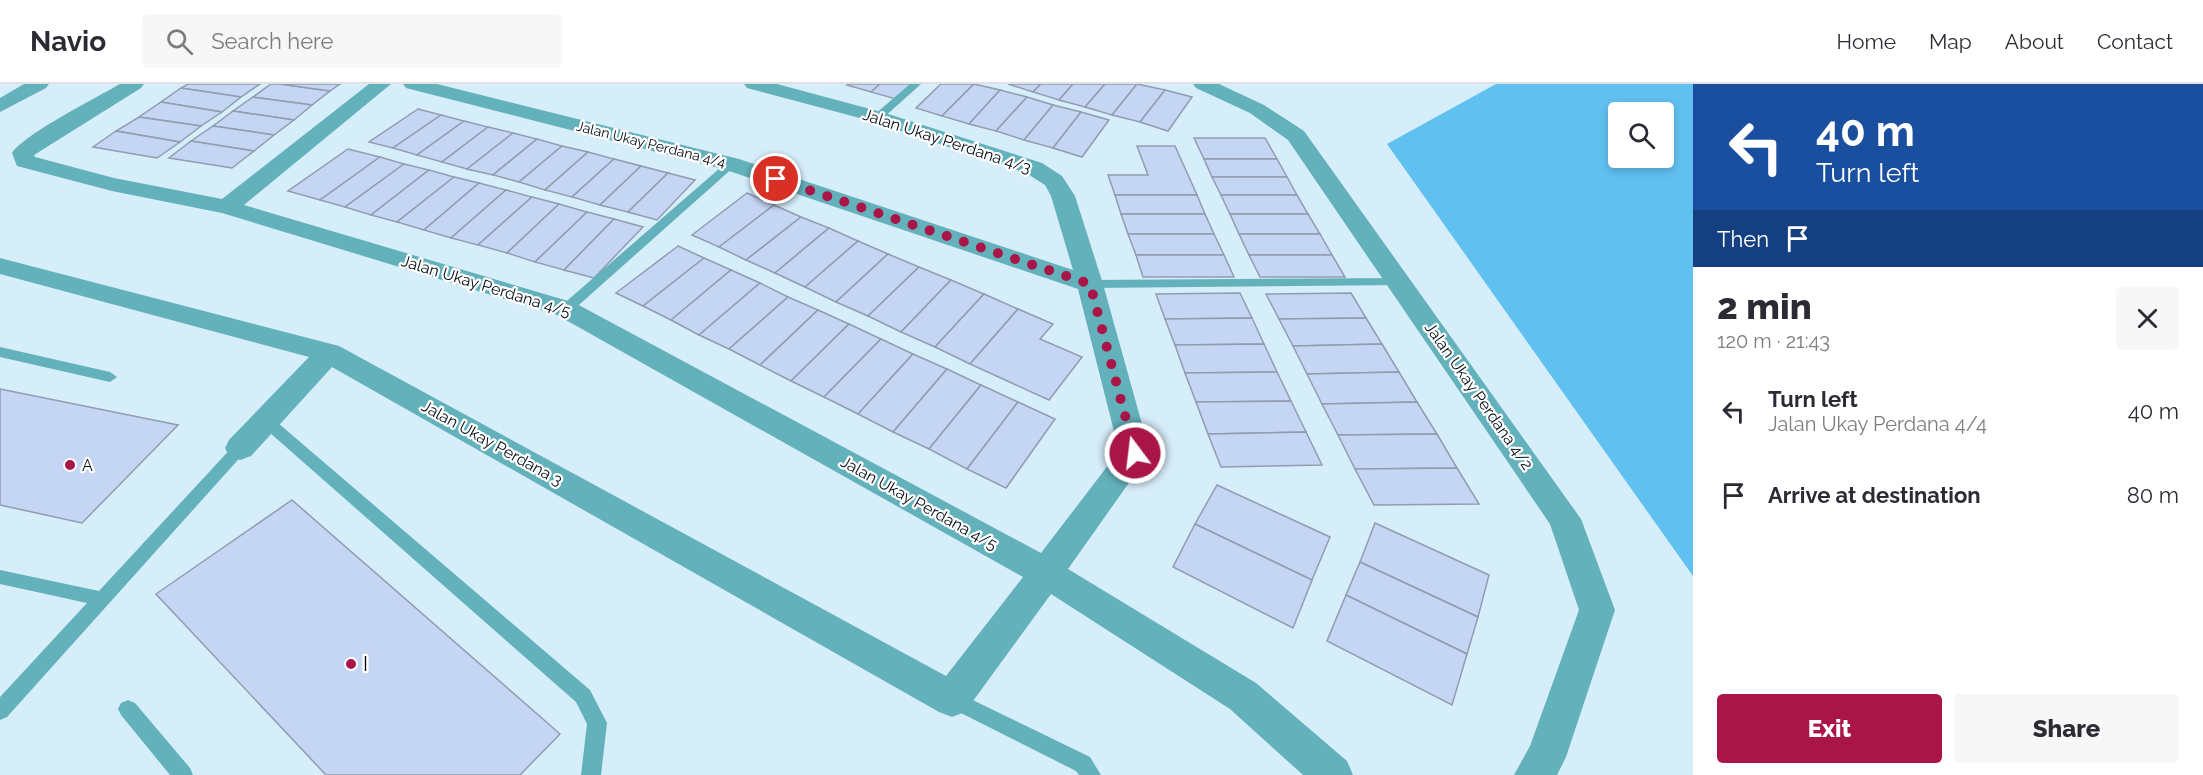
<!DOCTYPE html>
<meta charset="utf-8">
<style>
body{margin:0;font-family:Raleway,sans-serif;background:#f7f7f7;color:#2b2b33;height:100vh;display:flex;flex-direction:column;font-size:22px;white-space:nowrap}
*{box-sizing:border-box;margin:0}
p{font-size:20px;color:#7c7c81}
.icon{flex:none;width:33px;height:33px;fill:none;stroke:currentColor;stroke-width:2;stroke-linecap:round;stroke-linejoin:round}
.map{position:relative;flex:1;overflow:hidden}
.side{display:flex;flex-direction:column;background:#fff;width:510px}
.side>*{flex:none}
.guide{background:#1a4fa0;color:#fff;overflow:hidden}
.tools{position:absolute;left:1608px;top:18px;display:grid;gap:12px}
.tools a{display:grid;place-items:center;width:66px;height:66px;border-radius:6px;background:#fff;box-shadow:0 3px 9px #0003;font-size:30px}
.pin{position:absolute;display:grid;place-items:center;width:51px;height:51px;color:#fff;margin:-26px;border:3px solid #fff;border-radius:50%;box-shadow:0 2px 6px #0007}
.me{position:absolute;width:66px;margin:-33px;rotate:345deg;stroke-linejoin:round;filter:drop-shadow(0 0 4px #0008)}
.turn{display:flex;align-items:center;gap:21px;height:126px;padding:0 24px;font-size:27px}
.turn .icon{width:78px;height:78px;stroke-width:2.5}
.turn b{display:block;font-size:42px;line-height:51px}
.then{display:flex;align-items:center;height:57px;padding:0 24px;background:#0003;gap:12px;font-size:22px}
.round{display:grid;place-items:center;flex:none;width:63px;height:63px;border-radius:6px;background:#f7f7f7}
.summary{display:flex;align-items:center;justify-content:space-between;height:102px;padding:0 24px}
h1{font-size:36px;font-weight:800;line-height:45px}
.button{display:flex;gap:12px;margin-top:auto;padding:12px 24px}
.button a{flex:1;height:69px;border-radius:6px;background:#a91547;color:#fff;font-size:24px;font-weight:800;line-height:69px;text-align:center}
.button a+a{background:#f7f7f7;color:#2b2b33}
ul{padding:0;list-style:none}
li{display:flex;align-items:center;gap:18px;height:84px;padding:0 24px}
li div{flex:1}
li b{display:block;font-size:22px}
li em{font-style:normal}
header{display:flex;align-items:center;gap:36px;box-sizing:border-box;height:84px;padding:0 30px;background:#fff;border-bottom:2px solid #e1e1e2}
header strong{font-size:28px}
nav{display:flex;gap:33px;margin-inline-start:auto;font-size:21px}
.search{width:420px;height:54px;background:#f7f7f7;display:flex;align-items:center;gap:15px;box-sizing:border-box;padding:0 21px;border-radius:6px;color:#7c7c81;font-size:22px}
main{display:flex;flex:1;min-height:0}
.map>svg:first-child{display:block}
.forest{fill:#60c0f0;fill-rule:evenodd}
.building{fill:#c4d6f4;stroke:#919caf;stroke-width:1.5}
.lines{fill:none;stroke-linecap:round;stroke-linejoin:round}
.service{fill:#63b1bb;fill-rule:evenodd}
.minor{fill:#63b1bb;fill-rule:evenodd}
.route{stroke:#a91547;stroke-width:10;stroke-dasharray:0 18}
.poi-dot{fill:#a91547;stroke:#fff;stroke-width:2}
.labels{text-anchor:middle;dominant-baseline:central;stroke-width:4.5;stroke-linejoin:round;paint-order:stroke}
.far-street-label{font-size:14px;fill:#050c11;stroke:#fff}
.street-label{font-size:16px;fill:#050c11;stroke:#fff}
.poi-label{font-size:16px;fill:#050c11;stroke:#fff;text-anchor:start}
.near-poi-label{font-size:20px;fill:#050c11;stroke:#fff;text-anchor:start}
</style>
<header>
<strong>Navio</strong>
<div class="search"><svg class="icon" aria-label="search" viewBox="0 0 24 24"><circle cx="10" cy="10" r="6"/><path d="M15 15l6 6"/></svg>Search here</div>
<nav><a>Home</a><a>Map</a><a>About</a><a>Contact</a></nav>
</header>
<main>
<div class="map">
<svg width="1693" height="691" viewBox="0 0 1693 691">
<rect width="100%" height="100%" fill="#d6edfa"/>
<path class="forest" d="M1496,0H1693V492L1387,60ZM1618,28H1664V74H1618Z"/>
<g class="building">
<path d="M188,0H260L241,13L181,4Z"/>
<path d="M271,0H280L330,7L312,21L253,13Z"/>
<path d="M280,0H340L330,7Z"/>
<path d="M849,0H880L871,8L847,1Z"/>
<path d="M880,0H912L896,15L871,8Z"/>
<path d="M941,0H974L942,32L916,24Z"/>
<path d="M974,0L1000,6L969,40L942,32Z"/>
<path d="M1008,0H1041L1033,8Z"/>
<path d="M1041,0H1073L1059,16L1033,8Z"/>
<path d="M1073,0H1105L1085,23L1059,16Z"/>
<path d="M1105,0H1137L1112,31L1085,23Z"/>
<path d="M1137,0L1165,6L1140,38L1112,31Z"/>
<path d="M181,4L241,13L222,28L161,18Z"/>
<path d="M1000,6L1027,13L996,47L969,40Z"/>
<path d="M1165,6L1192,13L1168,47L1140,38Z"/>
<path d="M253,13L312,21L294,36L233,27Z"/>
<path d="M1027,13L1053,21L1024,56L996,47Z"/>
<path d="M161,18L222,28L201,42L139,33Z"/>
<path d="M1053,21L1081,28L1053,64L1024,56Z"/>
<path d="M418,25L441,31L393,64L369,58Z"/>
<path d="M233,27L294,36L274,51L213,42Z"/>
<path d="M1081,28L1109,36L1082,73L1053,64Z"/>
<path d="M441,31L464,37L417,71L393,64Z"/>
<path d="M139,33L201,42L180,58L116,47Z"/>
<path d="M464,37L488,43L442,78L417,71Z"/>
<path d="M213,42L274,51L254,67L191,57Z"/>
<path d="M488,43L513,49L467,85L442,78Z"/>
<path d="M116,47L180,58L157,74L93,63Z"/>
<path d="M513,49L537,55L493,91L467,85Z"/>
<path d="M1194,54H1265L1277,75H1204Z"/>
<path d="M537,55L562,62L519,98L493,91Z"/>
<path d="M191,57L254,67L232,84L169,74Z"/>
<path d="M562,62L588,68L545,106L519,98Z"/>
<path d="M1137,62H1175L1197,111H1115L1108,91H1148Z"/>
<path d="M348,65L380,73L320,116L288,107Z"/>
<path d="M588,68L614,75L572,113L545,106Z"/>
<path d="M380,73L404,80L345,123L320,116Z"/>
<path d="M614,75L641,82L600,121L572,113Z"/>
<path d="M1204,75H1277L1287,93H1212Z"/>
<path d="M404,80L429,86L371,131L345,123Z"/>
<path d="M641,82L668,89L628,128L600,121Z"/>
<path d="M429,86L454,93L397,138L371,131Z"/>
<path d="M668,89L695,96L657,136L628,128Z"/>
<path d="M454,93L479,99L424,146L397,138Z"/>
<path d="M1212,93H1287L1297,111H1221Z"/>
<path d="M479,99L506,106L451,154L424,146Z"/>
<path d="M506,106L532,113L478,161L451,154Z"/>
<path d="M747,109L774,121L719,163L692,151Z"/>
<path d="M1115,111H1197L1205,130H1121Z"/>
<path d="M1221,111H1297L1308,130H1230Z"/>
<path d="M532,113L559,120L507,169L478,161Z"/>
<path d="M559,120L587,128L535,178L507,169Z"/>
<path d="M774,121L801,133L746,176L719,163Z"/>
<path d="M587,128L614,135L564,186L535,178Z"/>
<path d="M1121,130H1205L1214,150H1128Z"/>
<path d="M1230,130H1308L1320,150H1239Z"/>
<path d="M801,133L829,144L775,189L746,176Z"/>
<path d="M614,135L643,143L594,194L564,186Z"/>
<path d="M829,144L858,157L805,203L775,189Z"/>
<path d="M1128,150H1214L1224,171H1136Z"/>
<path d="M1239,150H1320L1332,171H1249Z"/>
<path d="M858,157L888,170L836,218L805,203Z"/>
<path d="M678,162L704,174L643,222L616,209Z"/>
<path d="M888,170L919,183L868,232L836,218Z"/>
<path d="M1136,171H1224L1234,193H1143Z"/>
<path d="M1249,171H1332L1345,193H1260Z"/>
<path d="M704,174L731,186L671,236L643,222Z"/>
<path d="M919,183L951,196L901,248L868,232Z"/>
<path d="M731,186L760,199L699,251L671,236Z"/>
<path d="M951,196L984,210L935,263L901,248Z"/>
<path d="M760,199L788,213L729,265L699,251Z"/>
<path d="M1240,209L1252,234L1165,235L1156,210Z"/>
<path d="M1351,209L1366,234L1279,235L1266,210Z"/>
<path d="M984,210L1018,225L970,280L935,263Z"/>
<path d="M788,213L818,226L760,281L729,265Z"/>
<path d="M1018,225L1053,240L1040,255L1082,273L1049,316L970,280Z"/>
<path d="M818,226L849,240L791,297L760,281Z"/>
<path d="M1252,234L1264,260L1175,261L1165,235Z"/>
<path d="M1366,234L1382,260L1293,262L1279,235Z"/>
<path d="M849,240L881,255L824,313L791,297Z"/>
<path d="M881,255L913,270L858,330L824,313Z"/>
<path d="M1264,260L1277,288L1185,289L1175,261Z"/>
<path d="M1382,260L1399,288L1307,290L1293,262Z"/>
<path d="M913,270L947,285L893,348L858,330Z"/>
<path d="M947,285L981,301L929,365L893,348Z"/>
<path d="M1277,288L1291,317L1196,318L1185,289Z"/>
<path d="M1399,288L1417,318L1322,320L1307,290Z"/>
<path d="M981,301L1018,318L967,385L929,365Z"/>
<path d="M0,305L178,341L82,439L0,421Z"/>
<path d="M1291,317L1306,348L1208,350L1196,318Z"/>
<path d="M1018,318L1055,335L1006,404L967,385Z"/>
<path d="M1417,318L1437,350L1338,351L1322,320Z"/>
<path d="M1306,348L1322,381L1221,383L1208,350Z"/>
<path d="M1437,350L1457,384L1355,385L1338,351Z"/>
<path d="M1457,384L1479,420L1374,421L1355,385Z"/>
<path d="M1217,401L1330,453L1312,496L1195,440Z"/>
<path d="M292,416L560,650L520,691H326L156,510Z"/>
<path d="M1375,439L1489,491L1478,533L1360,478Z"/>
<path d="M1195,440L1312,496L1293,544L1173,483Z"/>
<path d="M1360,478L1478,533L1467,570L1346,511Z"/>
<path d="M1346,511L1467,570L1452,621L1327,557Z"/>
</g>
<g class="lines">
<g class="service">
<path d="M910,0H921L882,35H874V31Z"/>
<path d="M731,77L737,80L735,82L571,228H561L559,225L561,222L727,78Z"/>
<path d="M1399,194L1405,198L1404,201L1090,204L1084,200L1090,196Z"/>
<path d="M0,263L110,288L117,293L110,298L0,273Z"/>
<path d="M266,332L271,333L590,606L607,639L601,691H581L587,640L576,618L261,341L259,337L261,333Z"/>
<path d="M240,358L245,360L248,364L245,368L7,633L0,636V613L87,519L0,500V486L99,507L235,360Z"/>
<path d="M952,606L1090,673L1101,691H1079L1076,687L945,621L943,615L945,609Z"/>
<path d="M128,616L135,619L190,684L193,691H170L121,631L118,625L121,619Z"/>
</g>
<g class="minor">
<path d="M24,0H49L46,4L0,28V14Z"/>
<path d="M120,0H144L141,4L34,71L35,73L114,94L222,115L369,0H391L244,121L575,219L1041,469L1119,367L1078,205L723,85L406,4L403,0H437L739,75L1073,186L1051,112L1045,101L1026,89L871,37L747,4L744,0H777L885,29L1042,79L1062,92L1075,112L1103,200L1150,369L1068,485L1256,599L1347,677L1353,691H1303L1230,625L1051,510L965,628L952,633L939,628L332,283L251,372L240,376L229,372L225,364L229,356L309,273L0,190V174L339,262L946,592L1023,493L557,231L222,129L112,107L17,82L12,69C26,49 96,14 120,0Z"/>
<path d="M1193,0H1219L1264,21L1304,47L1581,435L1615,526L1566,673L1557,691H1514L1530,662L1579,526L1550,440L1288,56L1250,29L1196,4Z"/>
</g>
</g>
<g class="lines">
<path class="route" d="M776,95L1090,200L1135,369"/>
</g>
<g class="poi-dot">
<circle cx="70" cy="381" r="6"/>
<circle cx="351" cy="580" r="6"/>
</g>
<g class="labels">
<g class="far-street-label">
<text transform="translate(651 60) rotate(14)">Jalan Ukay Perdana 4/4</text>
</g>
<g class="street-label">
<text transform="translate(947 57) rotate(18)">Jalan Ukay Perdana 4/3</text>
<text transform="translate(486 202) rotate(17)">Jalan Ukay Perdana 4/5</text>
<text transform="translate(1479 312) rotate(55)">Jalan Ukay Perdana 4/2</text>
<text transform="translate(492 359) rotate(29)">Jalan Ukay Perdana 3</text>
<text transform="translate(919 419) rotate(29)">Jalan Ukay Perdana 4/5</text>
</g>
<g class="poi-label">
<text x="82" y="381">A</text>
</g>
<g class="near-poi-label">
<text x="363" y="580">I</text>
</g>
</g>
</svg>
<div class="tools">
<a><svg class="icon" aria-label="search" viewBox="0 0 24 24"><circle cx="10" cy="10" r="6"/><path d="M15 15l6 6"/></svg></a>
</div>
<div class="pin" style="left:776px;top:95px;background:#d93025"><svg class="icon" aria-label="arrive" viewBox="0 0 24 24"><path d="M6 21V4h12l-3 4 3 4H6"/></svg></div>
<svg class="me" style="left:1135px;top:369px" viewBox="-20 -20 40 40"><circle r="17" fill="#a91547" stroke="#fff" stroke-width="3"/><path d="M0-11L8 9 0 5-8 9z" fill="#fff"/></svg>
</div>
<section class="side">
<div class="guide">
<div class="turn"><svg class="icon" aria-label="left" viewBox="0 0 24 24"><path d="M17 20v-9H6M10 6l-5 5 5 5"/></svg><div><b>40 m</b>Turn left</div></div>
<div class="then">Then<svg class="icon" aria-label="arrive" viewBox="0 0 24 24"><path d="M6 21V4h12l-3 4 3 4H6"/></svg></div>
</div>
<div class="summary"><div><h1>2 min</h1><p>120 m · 21:43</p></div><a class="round"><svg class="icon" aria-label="close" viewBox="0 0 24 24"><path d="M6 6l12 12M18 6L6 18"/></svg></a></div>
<ul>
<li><svg class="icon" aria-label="left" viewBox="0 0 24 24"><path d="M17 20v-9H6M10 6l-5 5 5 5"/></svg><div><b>Turn left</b><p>Jalan Ukay Perdana 4/4</p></div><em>40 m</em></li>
<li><svg class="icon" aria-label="arrive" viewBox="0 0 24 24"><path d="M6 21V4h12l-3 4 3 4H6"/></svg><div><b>Arrive at destination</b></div><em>80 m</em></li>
</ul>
<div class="button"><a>Exit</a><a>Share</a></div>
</section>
</main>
